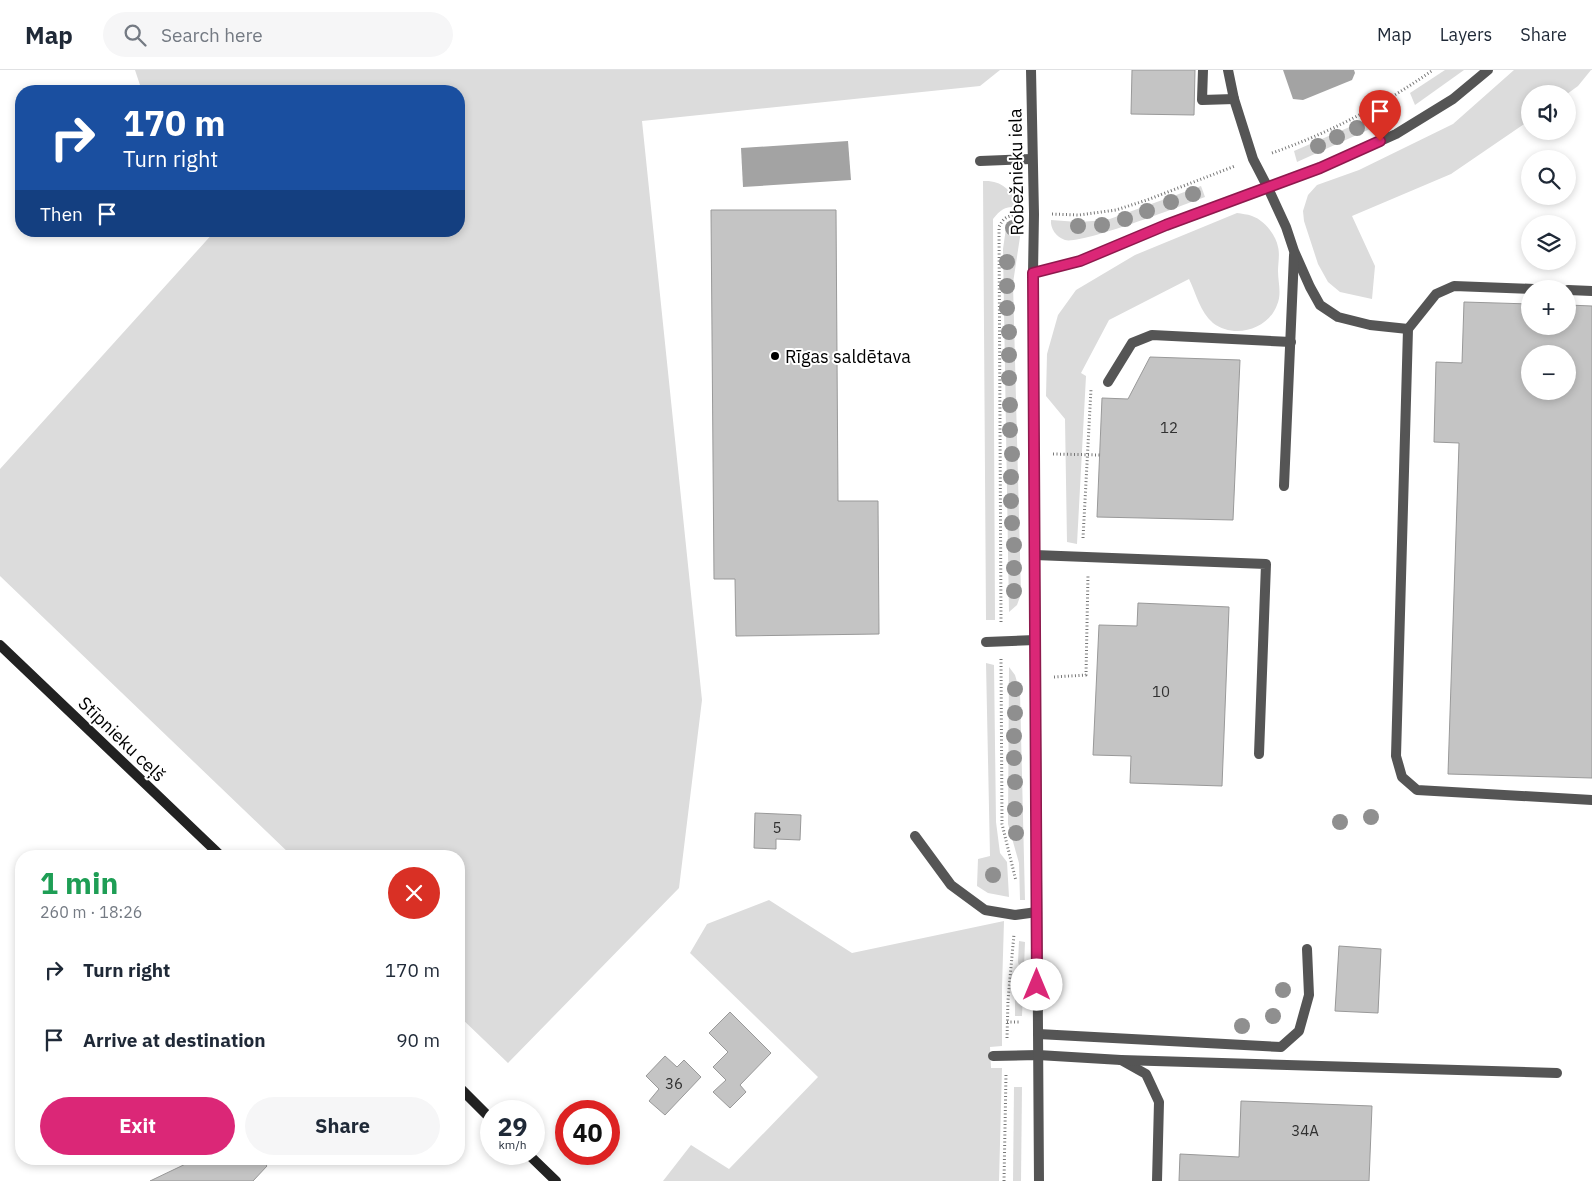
<!DOCTYPE html>
<meta charset="utf-8">
<style>
body{margin:0;font-family:"IBM Plex Sans",sans-serif;background:#f6f6f7;color:#1f2937;height:100vh;display:flex;flex-direction:column;font-size:19px;white-space:nowrap}
*{box-sizing:border-box;margin:0}
p{font-size:16px;color:#747a83}
.icon{flex:none;width:28px;height:28px;fill:none;stroke:currentColor;stroke-width:2;stroke-linecap:round;stroke-linejoin:round}
.map{position:relative;flex:1;overflow:hidden}
.drawer{position:absolute;left:15px;top:780px;width:450px;height:315px;display:flex;flex-direction:column;background:#fff;border-radius:20px;box-shadow:0 2px 8px #0003}
.drawer>*{flex:none}
.guide{position:absolute;left:15px;top:15px;width:450px;height:152px;border-radius:20px;box-shadow:0 2px 8px #0003;background:#1a4fa0;color:#fff;overflow:hidden}
.buttons{position:absolute;left:1521px;top:15px;display:grid;gap:10px}
.buttons a{display:grid;place-items:center;width:55px;height:55px;border-radius:50%;background:#fff;box-shadow:0 2px 8px #0003;font-size:25px}
.speed{position:absolute;left:480px;top:1030px;display:flex;gap:10px;font-size:25px;font-weight:700;text-align:center}
.speed>*{display:grid;place-content:center;width:65px;height:65px;border-radius:50%;background:#fff;box-shadow:0 2px 8px #0003;line-height:1}
.speed small{font-size:12px;font-weight:400}
.speed .limit{border:8px solid #d22;background:#fff;color:#111}
.pin{position:absolute;display:grid;place-items:center;width:42px;height:42px;color:#fff;margin:-51px -21px;border-radius:50% 50% 50% 0;rotate:-45deg;box-shadow:0 0 5px #0007}
.pin .icon{rotate:45deg}
.me{position:absolute;width:55px;margin:-28px;rotate:0deg;stroke-linejoin:round;filter:drop-shadow(0 0 4px #0008)}
.turn{display:flex;align-items:center;gap:18px;height:105px;padding:0 25px;font-size:22px}
.turn .icon{width:65px;height:65px;stroke-width:2.5}
.turn b{display:block;font-size:35px;line-height:42px}
.then{display:flex;align-items:center;height:48px;padding:0 25px;background:#0003;gap:10px;font-size:19px}
.round{display:grid;place-items:center;flex:none;width:52px;height:52px;border-radius:26px;background:#f6f6f7}
.head{display:flex;align-items:center;justify-content:space-between;height:85px;padding:0 25px}
h1{font-size:30px;font-weight:700;line-height:38px;color:#1e9e55}
.primary-button{display:flex;gap:10px;margin-top:auto;padding:10px 25px}
.primary-button a{flex:1;height:58px;border-radius:30px;background:#db2777;color:#fff;font-size:20px;font-weight:700;line-height:58px;text-align:center}
.primary-button a+a{background:#f6f6f7;color:#1f2937}
ul{padding:0;list-style:none}
li{display:flex;align-items:center;gap:15px;height:70px;padding:0 25px}
li div{flex:1}
li b{display:block;font-size:19px}
li em{font-style:normal}
header{display:flex;align-items:center;gap:30px;box-sizing:border-box;height:70px;padding:0 25px;background:#fff;border-bottom:1px solid #e0e1e3}
header strong{font-size:24px}
nav{display:flex;gap:28px;margin-inline-start:auto;font-size:18px}
.search{width:350px;height:45px;background:#f6f6f7;display:flex;align-items:center;gap:12px;box-sizing:border-box;padding:0 18px;border-radius:28px;color:#747a83;font-size:19px}
.map>svg:first-child{display:block}
.green{fill:#dcdcdc}
.water{fill:#a3a3a3}
.building{fill:#c4c4c4;stroke:#999;fill-rule:evenodd}
.lines{fill:none;stroke-linecap:round;stroke-linejoin:round}
.path{stroke:#777;stroke-width:3;stroke-dasharray:1 2.5;stroke-linecap:butt}
.service{stroke:#555;stroke-width:10}
.minor{stroke:#555;stroke-width:10}
.tertiary{stroke:#555;stroke-width:10}
.secondary{stroke:#222;stroke-width:10}
.tree{fill:#8f8f8f}
.route-casing{stroke:#8e194d;stroke-width:12}
.route{stroke:#db2777;stroke-width:9}
.poi-dot{fill:#000;stroke:#fff;stroke-width:2}
.labels{text-anchor:middle;dominant-baseline:central;stroke-width:4;stroke-linejoin:round;paint-order:stroke}
.number-label{font-size:15px;fill:#313131}
.street-label{font-size:18px;fill:#000;stroke:#fff}
.poi-label{font-size:18px;fill:#000;stroke:#fff;text-anchor:start}
</style>
<header>
<strong>Map</strong>
<div class="search"><svg class="icon" aria-label="search" viewBox="0 0 24 24"><circle cx="10" cy="10" r="6"/><path d="M15 15l6 6"/></svg>Search here</div>
<nav><a>Map</a><a>Layers</a><a>Share</a></nav>
</header>
<div class="map">
<svg width="1592" height="1111" viewBox="0 0 1592 1111">
<rect width="100%" height="100%" fill="#fff"/>
<g class="green">
<path d="M135,0H1000L980,16L642,51L702,630L679,818L508,993L459,946V786H292L0,506V399L215,161H459V21H142Z"/>
<path d="M1445,0H1464L1415,35L1410,23Z"/>
<path d="M1514,0H1591L1578,16L1567,24H1530V50L1451,104L1352,146L1375,196L1372,229L1340,222L1328,212L1318,194L1304,151L1303,141L1308,125L1317,115L1359,100L1453,54Z"/>
<path d="M1368,49L1370,59L1297,92L1294,81Z"/>
<path d="M983,111C1002,110 1011,120 1019,137C1006,136 1001,139 993,149L995,550H986Z"/>
<path d="M1201,116L1205,127C1183,135 1081,175 1065,170C1056,167 1050,158 1051,150L1078,152L1107,150Z"/>
<path d="M1237,143C1242,144 1247,144 1252,146C1264,150 1276,165 1278,177C1280,184 1278,194 1278,201C1278,212 1282,224 1277,235C1268,260 1234,269 1213,253C1200,242 1196,223 1189,209L1109,250L1081,303L1086,306L1077,474L1067,472L1065,349L1046,326L1047,284L1058,245L1076,220L1135,185Z"/>
<path d="M1021,150L1020,167L1013,213L1021,524L1017,535L1009,542L1003,179L1006,158L1011,151Z"/>
<path d="M986,593L994,595L996,752L1000,783L1007,792L1009,827L988,823L977,816L978,789L990,786Z"/>
<path d="M1009,597L1015,605L1020,622L1025,830H1020L1019,793L1008,754Z"/>
<path d="M769,830L852,883L1004,851L1002,918V976L990,977L991,998H1002L999,1111H663L691,1075L729,1099L818,1007L690,883L707,854Z"/>
<path d="M1019,871L1025,872L1022,946H1015V912L1019,895L1018,892Z"/>
<path d="M1014,1017H1022L1021,1111H1013Z"/>
</g>
<g class="water">
<path d="M1283,0H1354L1355,3L1352,10L1303,30L1293,29Z"/>
<path d="M848,71L851,110L743,117L741,78Z"/>
</g>
<g class="building">
<path d="M1132,0H1195L1194,45L1131,44Z"/>
<path d="M711,140H836L838,431H878L879,564L736,566L735,509H714Z"/>
<path d="M1464,232L1530,234V256H1568V235L1592,236V708L1448,704L1459,373L1434,372L1436,292L1462,293ZM1530,284H1568V321H1530Z"/>
<path d="M1150,287L1240,290L1233,450L1097,447L1102,328L1128,329Z"/>
<path d="M1138,533L1229,537L1222,716L1130,713L1131,686L1093,685L1099,555L1137,556Z"/>
<path d="M755,743L801,745L800,770L776,769V779L754,778Z"/>
<path d="M1339,876L1381,879L1378,943L1335,941Z"/>
<path d="M730,942L771,983L740,1015L746,1022L730,1038L713,1022L726,1010L713,997L728,982L709,963Z"/>
<path d="M665,986L677,997L684,990L701,1007L665,1045L649,1031L659,1019L646,1006Z"/>
<path d="M1241,1031L1372,1036L1369,1111H1179L1180,1084L1239,1087Z"/>
<path d="M196,1089H261L267,1096L253,1111H150Z"/>
</g>
<g class="lines">
<g class="path">
<path d="M1272,83C1329,63 1383,35 1433,0"/>
<path d="M1052,144L1079,145L1116,140L1147,130L1235,96"/>
<path d="M1053,384L1100,385"/>
<path d="M1083,468L1091,319"/>
<path d="M1001,552L999,157C1003,148 1007,146 1016,145"/>
<path d="M1001,589L1002,754L1016,811"/>
<path d="M1054,607L1086,605L1088,505"/>
<path d="M1007,952H1019"/>
<path d="M1007,968L1008,930L1014,864"/>
<path d="M1004,1111L1006,1004"/>
</g>
<g class="service">
<path d="M1203,0L1202,30L1234,29"/>
<path d="M1228,0L1234,29L1253,89L1268,118L1286,157L1294,181L1310,217L1320,235L1338,247L1370,255L1408,259"/>
<path d="M980,91L1032,89"/>
<path d="M1534,219L1454,216L1436,224L1408,259L1396,686L1402,707L1417,720L1592,730"/>
<path d="M1568,220L1592,221"/>
<path d="M1108,312L1132,273L1152,265L1291,272"/>
<path d="M1284,416L1294,185"/>
<path d="M1035,485L1266,494L1259,684"/>
<path d="M986,572L1035,570"/>
<path d="M915,766L951,815L985,840L1015,845L1037,842"/>
<path d="M1038,964L1281,977L1299,961L1309,925L1307,879"/>
<path d="M993,986L1038,985L1121,990L1146,1004L1159,1032L1157,1111"/>
<path d="M1121,990L1557,1003"/>
</g>
<path class="minor" d="M1031,0L1034,144L1033,203"/>
<path class="tertiary" d="M1039,1111L1033,203L1080,191L1166,155L1320,98L1396,64L1453,29L1488,0"/>
<g class="secondary">
<path d="M0,575L221,786"/>
<path d="M459,1017L491,1049"/>
<path d="M528,1084L556,1111"/>
</g>
</g>
<g class="tree">
<circle cx="1357" cy="58" r="8"/>
<circle cx="1337" cy="67" r="8"/>
<circle cx="1318" cy="76" r="8"/>
<circle cx="1193" cy="124" r="8"/>
<circle cx="1171" cy="132" r="8"/>
<circle cx="1147" cy="141" r="8"/>
<circle cx="1125" cy="149" r="8"/>
<circle cx="1102" cy="155" r="8"/>
<circle cx="1078" cy="156" r="8"/>
<circle cx="1013" cy="158" r="8"/>
<circle cx="1007" cy="192" r="8"/>
<circle cx="1007" cy="216" r="8"/>
<circle cx="1007" cy="238" r="8"/>
<circle cx="1009" cy="262" r="8"/>
<circle cx="1009" cy="285" r="8"/>
<circle cx="1009" cy="308" r="8"/>
<circle cx="1010" cy="335" r="8"/>
<circle cx="1010" cy="360" r="8"/>
<circle cx="1012" cy="384" r="8"/>
<circle cx="1011" cy="407" r="8"/>
<circle cx="1011" cy="431" r="8"/>
<circle cx="1012" cy="453" r="8"/>
<circle cx="1014" cy="475" r="8"/>
<circle cx="1014" cy="498" r="8"/>
<circle cx="1014" cy="521" r="8"/>
<circle cx="1015" cy="619" r="8"/>
<circle cx="1015" cy="643" r="8"/>
<circle cx="1014" cy="666" r="8"/>
<circle cx="1014" cy="688" r="8"/>
<circle cx="1015" cy="712" r="8"/>
<circle cx="1015" cy="739" r="8"/>
<circle cx="1371" cy="747" r="8"/>
<circle cx="1340" cy="752" r="8"/>
<circle cx="1016" cy="763" r="8"/>
<circle cx="993" cy="805" r="8"/>
<circle cx="1283" cy="920" r="8"/>
<circle cx="1273" cy="946" r="8"/>
<circle cx="1242" cy="956" r="8"/>
</g>
<g class="lines">
<g class="route-casing">
<path id="route" d="M1037,915L1033,203L1080,191L1166,155L1320,98L1380,71"/>
</g>
<use href="#route" class="route"/>
</g>
<circle class="poi-dot" cx="775" cy="286" r="5"/>
<g class="labels">
<g class="number-label">
<text x="1169" y="357">12</text>
<text x="1161" y="621">10</text>
<text x="777" y="757">5</text>
<text x="674" y="1013">36</text>
<text x="1305" y="1060">34A</text>
</g>
<g class="street-label">
<text transform="translate(1016 102) rotate(-91)">Robežnieku iela</text>
<text transform="translate(122 669) rotate(44)">Stīpnieku ceļš</text>
</g>
<g class="poi-label">
<text x="785" y="286">Rīgas saldētava</text>
</g>
</g>
</svg>
<div class="buttons">
<a><svg class="icon" aria-label="sound" viewBox="0 0 24 24"><path d="M4 9h4l5-4v14l-5-4H4zM17 9q2 3 0 6"/></svg></a>
<a><svg class="icon" aria-label="search" viewBox="0 0 24 24"><circle cx="10" cy="10" r="6"/><path d="M15 15l6 6"/></svg></a>
<a><svg class="icon" aria-label="layers" viewBox="0 0 24 24"><path d="M12 4l9 5-9 5-9-5zM3 14l9 5 9-5"/></svg></a>
<a>+</a>
<a>−</a>
</div>
<div class="speed"><div>29<small>km/h</small></div><div class="limit">40</div></div>
<div class="pin" style="left:1380px;top:71px;background:#d93025"><svg class="icon" aria-label="arrive" viewBox="0 0 24 24"><path d="M6 21V4h12l-3 4 3 4H6"/></svg></div>
<svg class="me" style="left:1037px;top:915px" viewBox="-20 -20 40 40"><circle r="19" fill="#fff"/><path d="M0-13L10 11 0 6-10 11z" fill="#db2777"/></svg>
<div class="guide">
<div class="turn"><svg class="icon" aria-label="right" viewBox="0 0 24 24"><path d="M7 20v-9h11M14 6l5 5-5 5"/></svg><div><b>170 m</b>Turn right</div></div>
<div class="then">Then<svg class="icon" aria-label="arrive" viewBox="0 0 24 24"><path d="M6 21V4h12l-3 4 3 4H6"/></svg></div>
</div>
<section class="drawer">
<div class="head"><div><h1>1 min</h1><p>260 m · 18:26</p></div><a class="round" style="background:#d93025;color:#fff"><svg class="icon" aria-label="close" viewBox="0 0 24 24"><path d="M6 6l12 12M18 6L6 18"/></svg></a></div>
<ul>
<li><svg class="icon" aria-label="right" viewBox="0 0 24 24"><path d="M7 20v-9h11M14 6l5 5-5 5"/></svg><div><b>Turn right</b></div><em>170 m</em></li>
<li><svg class="icon" aria-label="arrive" viewBox="0 0 24 24"><path d="M6 21V4h12l-3 4 3 4H6"/></svg><div><b>Arrive at destination</b></div><em>90 m</em></li>
</ul>
<div class="primary-button"><a>Exit</a><a>Share</a></div>
</section>
</div>
